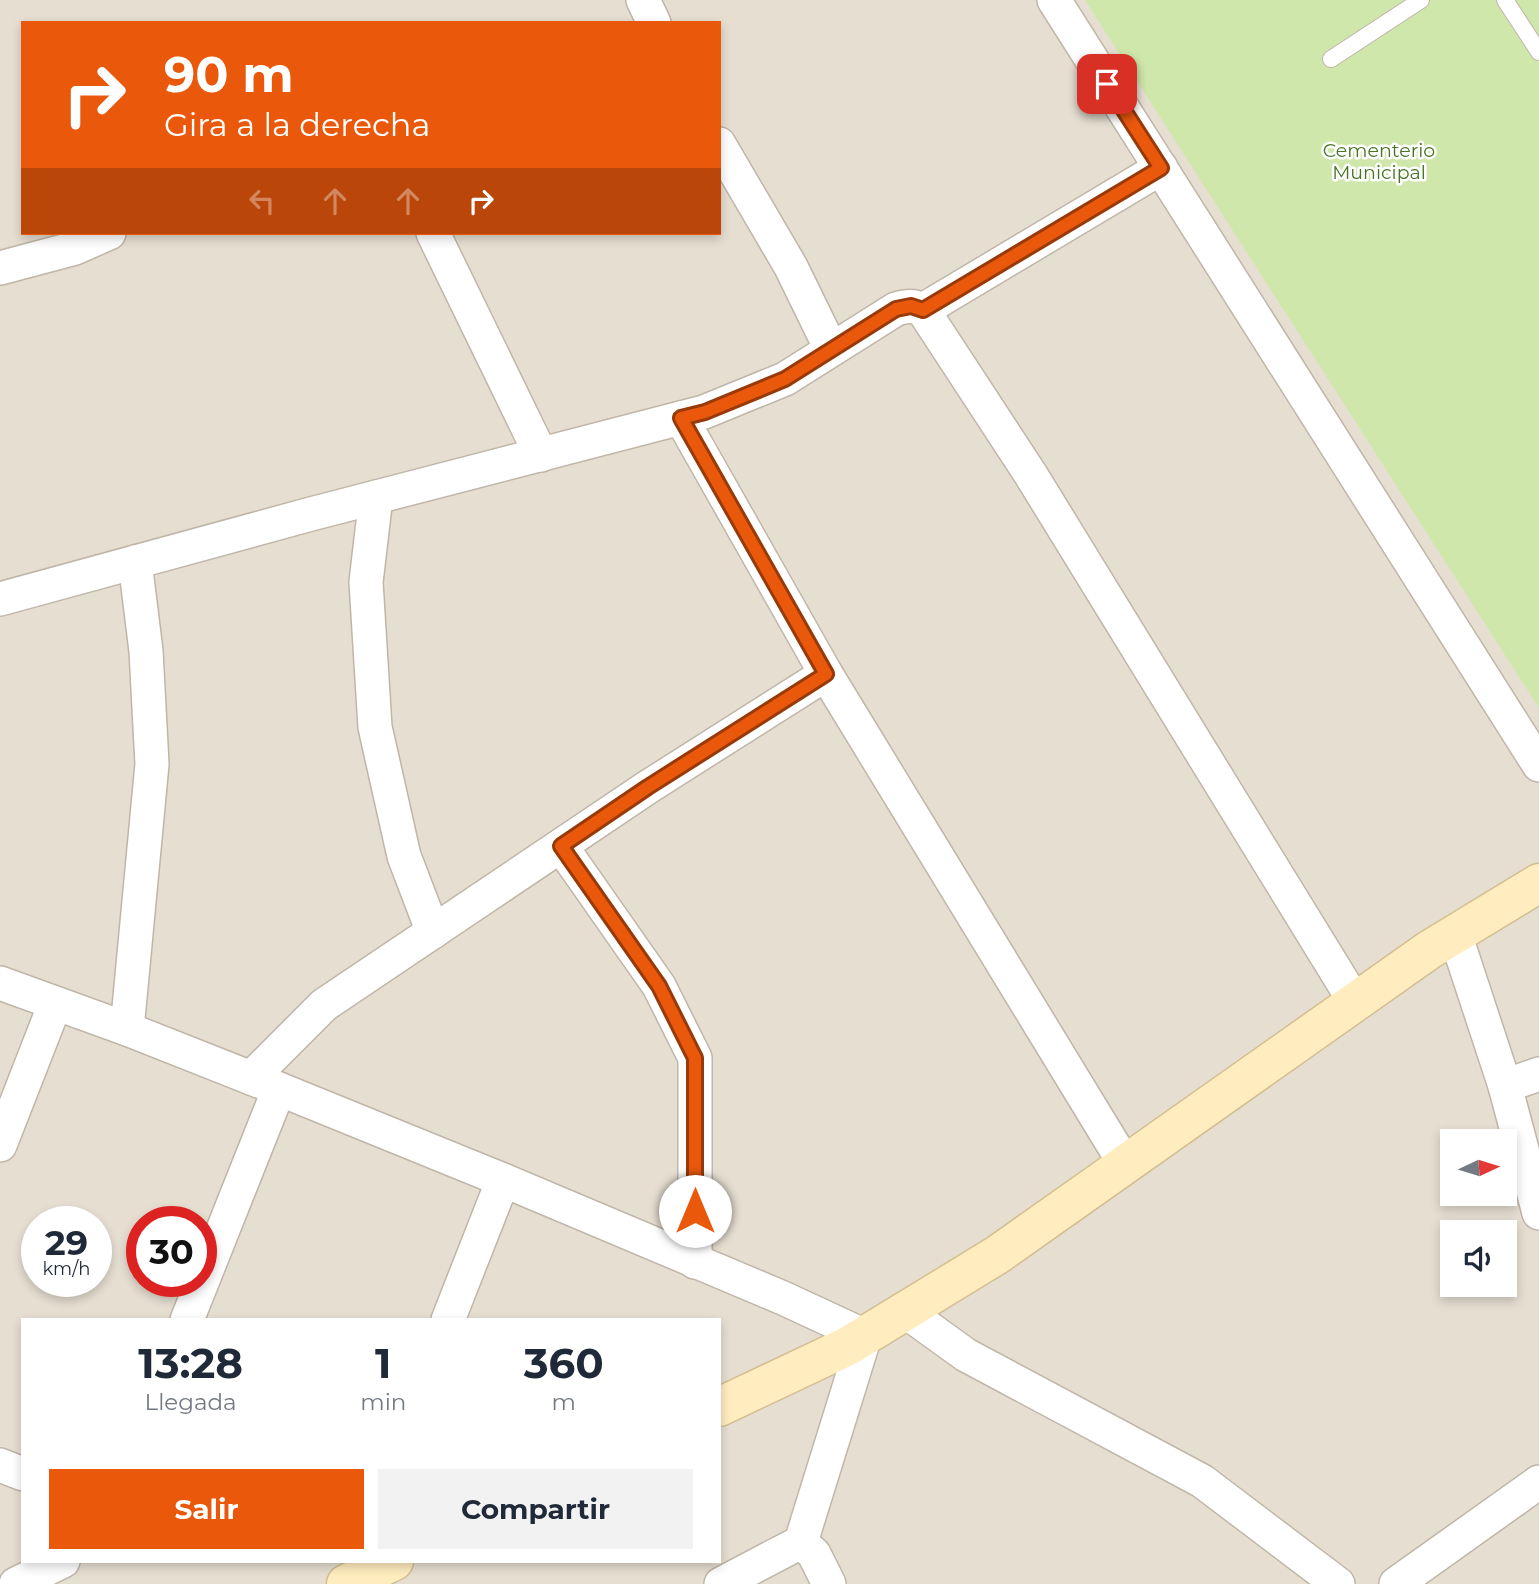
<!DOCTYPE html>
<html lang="es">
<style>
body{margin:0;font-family:Montserrat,sans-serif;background:#f2f2f3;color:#1f2937;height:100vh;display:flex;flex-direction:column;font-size:26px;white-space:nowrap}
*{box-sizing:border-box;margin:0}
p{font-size:23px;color:#747a83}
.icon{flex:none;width:38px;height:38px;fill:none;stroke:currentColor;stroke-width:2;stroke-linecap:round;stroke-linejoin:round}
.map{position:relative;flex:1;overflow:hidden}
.drawer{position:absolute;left:21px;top:1318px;width:700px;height:245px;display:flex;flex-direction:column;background:#fff;border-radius:0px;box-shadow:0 4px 10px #0003}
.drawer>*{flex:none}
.banner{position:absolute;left:21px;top:21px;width:700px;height:214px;border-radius:0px;box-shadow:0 4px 10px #0003;background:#ea580c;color:#fff;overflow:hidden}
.needle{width:46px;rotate:86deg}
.buttons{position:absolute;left:1440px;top:1129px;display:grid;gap:14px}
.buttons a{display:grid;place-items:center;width:77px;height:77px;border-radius:0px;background:#fff;box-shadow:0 4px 10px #0003;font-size:35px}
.speed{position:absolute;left:21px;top:1206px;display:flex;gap:14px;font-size:35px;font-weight:700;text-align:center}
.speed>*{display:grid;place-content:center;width:91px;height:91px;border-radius:50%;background:#fff;box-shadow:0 4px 10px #0003;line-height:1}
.speed small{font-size:18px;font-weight:400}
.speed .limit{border:10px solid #d22;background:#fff;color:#111}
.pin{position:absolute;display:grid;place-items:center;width:60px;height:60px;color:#fff;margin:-30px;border-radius:14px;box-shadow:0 4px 10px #0006}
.me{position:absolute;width:77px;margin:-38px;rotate:0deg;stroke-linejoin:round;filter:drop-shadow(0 0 5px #0008)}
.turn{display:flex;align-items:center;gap:24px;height:147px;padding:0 28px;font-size:32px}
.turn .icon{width:91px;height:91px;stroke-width:2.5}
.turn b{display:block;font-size:49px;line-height:60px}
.lanes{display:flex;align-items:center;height:66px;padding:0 28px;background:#0003;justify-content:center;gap:35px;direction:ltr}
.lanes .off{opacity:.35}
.eta{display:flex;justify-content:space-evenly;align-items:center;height:119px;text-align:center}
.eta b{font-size:42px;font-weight:700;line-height:49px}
.primary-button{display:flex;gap:14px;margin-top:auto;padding:14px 28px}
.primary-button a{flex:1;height:80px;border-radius:0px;background:#ea580c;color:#fff;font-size:28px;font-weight:700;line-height:80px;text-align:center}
.primary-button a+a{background:#f2f2f3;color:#1f2937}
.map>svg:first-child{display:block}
.residential{fill:#e6ded1;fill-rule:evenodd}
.green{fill:#cfe7aa}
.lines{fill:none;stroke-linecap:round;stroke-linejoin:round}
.lane-casing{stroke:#c0b6a8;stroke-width:18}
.street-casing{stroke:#c0b6a8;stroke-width:36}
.secondary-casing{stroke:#d3be91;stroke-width:41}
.lane{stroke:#fff;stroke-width:16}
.street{stroke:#fff;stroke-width:33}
.secondary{stroke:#ffecbf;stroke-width:38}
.route-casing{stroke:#983908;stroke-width:18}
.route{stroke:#ea580c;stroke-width:12}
.labels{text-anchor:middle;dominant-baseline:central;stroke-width:5;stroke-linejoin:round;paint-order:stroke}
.park-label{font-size:19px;fill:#487526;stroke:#fff}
</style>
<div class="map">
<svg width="1539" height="1584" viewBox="0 0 1539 1584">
<rect width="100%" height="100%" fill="#f2ece3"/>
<path class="residential" d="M0,0H1539V1584H0ZM23,23H719V233H23ZM1452,1141H1505V1194H1452ZM37,1222H96V1281H37ZM142,1222H201V1281H142ZM1452,1232H1505V1284H1452ZM23,1320H719V1561H23Z"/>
<path class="green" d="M1085,0H1539V708Z"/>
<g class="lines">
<g class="lane-casing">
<g id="lane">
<path d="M1505,0L1539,52"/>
<path d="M1331,59L1421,0"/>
</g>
</g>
<g class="street-casing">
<g id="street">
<path d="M643,0L654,23"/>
<path d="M1054,0L1539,765"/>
<path d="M719,144L791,267L831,349"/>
<path d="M433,233L541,455"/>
<path d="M0,268L75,248L109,233"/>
<path d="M923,310L1161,168"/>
<path d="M681,418L826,674L1125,1164"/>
<path d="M376,497L366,582L375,727L404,856L433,932"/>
<path d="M0,599L311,514L704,412L785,379L896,309C906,306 914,305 923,310L1031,475L1355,1002"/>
<path d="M561,846L659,986L695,1058V1262"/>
<path d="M1455,934L1505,1086L1539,1213"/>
<path d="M0,983L127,1029L279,1089L503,1180L783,1298L865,1336L801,1542L721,1584"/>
<path d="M127,1029L152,764L146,651L135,562"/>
<path d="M251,1078L324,1005L648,787L826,674"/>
<path d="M1505,1086L1539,1074"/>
<path d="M0,1145L55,1004"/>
<path d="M905,1311L966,1355L1202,1481L1338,1584"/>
<path d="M187,1320L279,1089"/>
<path d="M448,1320L503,1180"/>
<path d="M0,1465L23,1474"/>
<path d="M801,1542L814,1554L829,1584"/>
<path d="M16,1584L63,1561"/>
<path d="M1396,1584L1539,1482"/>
</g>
</g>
<g class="secondary-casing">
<g id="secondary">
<path d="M719,1407L848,1346L997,1255L1429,950L1539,883"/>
<path d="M346,1584L394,1561"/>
</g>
</g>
<use href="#lane" class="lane"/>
<use href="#street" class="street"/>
<use href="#secondary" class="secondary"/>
</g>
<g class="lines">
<g class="route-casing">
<path id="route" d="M695,1211V1058L659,986L561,846L648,787L826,674L681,418L705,412L785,379L896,309L911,306L923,310L1161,168L1107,84"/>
</g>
<use href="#route" class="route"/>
</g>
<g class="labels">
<g class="park-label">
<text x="1379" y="150">Cementerio<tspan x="1379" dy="22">Municipal</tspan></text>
</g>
</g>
</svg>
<div class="buttons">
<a><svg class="needle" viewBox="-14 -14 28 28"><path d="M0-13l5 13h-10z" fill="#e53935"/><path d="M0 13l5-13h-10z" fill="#747a83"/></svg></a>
<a><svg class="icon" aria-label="sound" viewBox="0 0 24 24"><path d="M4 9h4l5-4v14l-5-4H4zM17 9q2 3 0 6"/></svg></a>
</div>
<div class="speed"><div>29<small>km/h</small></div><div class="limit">30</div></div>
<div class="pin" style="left:1107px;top:84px;background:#d93025"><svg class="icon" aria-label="arrive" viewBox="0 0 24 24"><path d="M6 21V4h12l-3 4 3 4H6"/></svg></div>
<svg class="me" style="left:695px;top:1211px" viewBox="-20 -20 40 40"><circle r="19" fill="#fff"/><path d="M0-13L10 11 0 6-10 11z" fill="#ea580c"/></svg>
<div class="banner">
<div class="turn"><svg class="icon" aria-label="right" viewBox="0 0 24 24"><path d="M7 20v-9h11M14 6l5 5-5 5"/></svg><div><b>90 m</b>Gira a la derecha</div></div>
<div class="lanes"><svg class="icon off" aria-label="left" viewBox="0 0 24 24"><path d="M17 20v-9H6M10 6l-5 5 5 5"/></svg><svg class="icon off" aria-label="ahead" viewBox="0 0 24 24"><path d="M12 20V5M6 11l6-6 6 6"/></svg><svg class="icon off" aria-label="ahead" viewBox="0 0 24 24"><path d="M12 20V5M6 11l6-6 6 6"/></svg><svg class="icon" aria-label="right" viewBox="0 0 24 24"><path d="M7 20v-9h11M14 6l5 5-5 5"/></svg></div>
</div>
<section class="drawer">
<div class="eta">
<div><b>13:28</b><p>Llegada</p></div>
<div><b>1</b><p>min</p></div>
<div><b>360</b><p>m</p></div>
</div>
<div class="primary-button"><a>Salir</a><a>Compartir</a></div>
</section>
</div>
